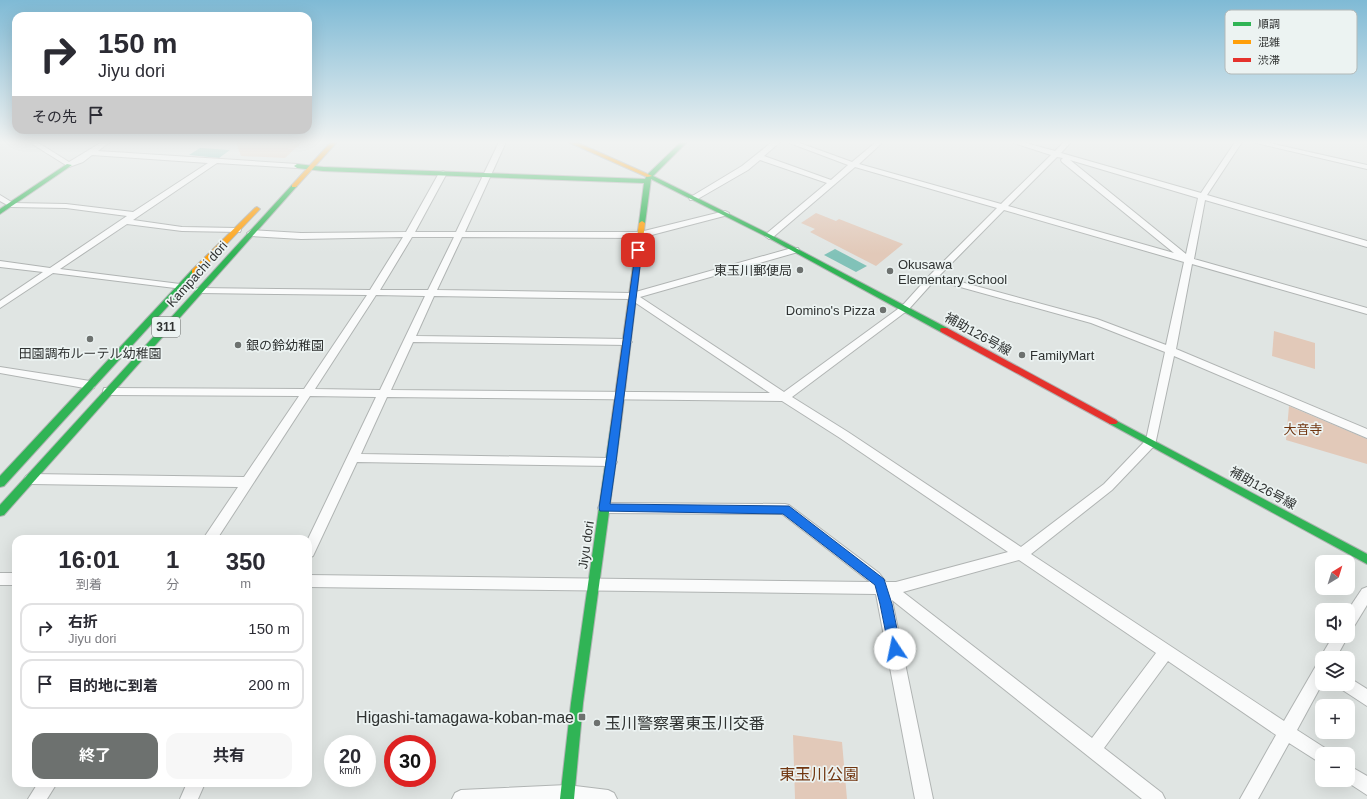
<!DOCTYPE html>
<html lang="ja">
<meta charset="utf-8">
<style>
body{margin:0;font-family:Helvetica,"Noto Sans JP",sans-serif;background:#f7f7f7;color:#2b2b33;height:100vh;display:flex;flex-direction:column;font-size:15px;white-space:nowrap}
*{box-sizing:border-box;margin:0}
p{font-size:13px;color:#7c7c81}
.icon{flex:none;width:22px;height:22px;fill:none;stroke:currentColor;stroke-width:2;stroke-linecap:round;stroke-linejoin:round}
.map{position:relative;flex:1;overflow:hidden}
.drawer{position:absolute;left:12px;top:535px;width:300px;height:252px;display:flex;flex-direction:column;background:#fff;border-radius:12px;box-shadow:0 4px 16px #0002}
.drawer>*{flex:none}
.hud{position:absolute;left:12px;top:12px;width:300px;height:122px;border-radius:12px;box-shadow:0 4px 16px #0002;background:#fff;color:#2b2b33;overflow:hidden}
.needle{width:26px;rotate:38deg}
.controls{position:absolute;left:1315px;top:555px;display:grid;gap:8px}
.controls a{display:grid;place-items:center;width:40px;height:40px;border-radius:8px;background:#fff;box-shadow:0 4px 16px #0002;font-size:20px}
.speed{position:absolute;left:324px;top:735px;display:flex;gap:8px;font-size:20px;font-weight:700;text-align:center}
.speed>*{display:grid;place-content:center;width:52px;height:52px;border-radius:50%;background:#fff;box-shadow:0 4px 16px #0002;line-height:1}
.speed small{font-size:10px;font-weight:400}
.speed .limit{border:6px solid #d22;background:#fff;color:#111}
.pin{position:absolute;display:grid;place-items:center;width:34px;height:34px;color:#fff;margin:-17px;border-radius:8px;box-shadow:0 2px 6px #0006}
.me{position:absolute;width:44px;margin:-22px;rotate:349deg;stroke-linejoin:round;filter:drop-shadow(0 0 3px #0008)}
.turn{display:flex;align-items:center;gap:14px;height:84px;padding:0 20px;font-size:18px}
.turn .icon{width:52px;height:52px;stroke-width:2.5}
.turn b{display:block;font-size:28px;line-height:34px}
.then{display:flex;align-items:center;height:38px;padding:0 20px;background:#0003;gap:8px;font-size:15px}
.eta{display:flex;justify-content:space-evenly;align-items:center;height:68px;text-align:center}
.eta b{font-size:24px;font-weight:700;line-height:28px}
.cta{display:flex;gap:8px;margin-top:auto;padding:8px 20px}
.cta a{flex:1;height:46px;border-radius:12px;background:#6d716f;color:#fff;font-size:16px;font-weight:700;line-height:46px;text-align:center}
.cta a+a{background:#f7f7f7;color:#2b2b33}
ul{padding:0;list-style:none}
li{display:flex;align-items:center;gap:12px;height:50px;margin:0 8px 6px;padding:0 12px;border:2px solid #e1e1e2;border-radius:12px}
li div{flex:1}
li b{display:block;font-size:15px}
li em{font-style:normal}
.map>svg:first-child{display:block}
.green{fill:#e2c9b9}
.water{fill:#81c2b8}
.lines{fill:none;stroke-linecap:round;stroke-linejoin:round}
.street-casing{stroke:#b0b4b3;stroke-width:2}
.fast-casing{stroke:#b0b4b3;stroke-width:2}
.slow-casing{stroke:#b0b4b3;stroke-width:2}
.jam-casing{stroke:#b0b4b3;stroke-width:2}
.street{fill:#fafbfb;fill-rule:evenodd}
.fast{fill:#30b455;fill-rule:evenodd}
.slow{fill:#ff9f0a;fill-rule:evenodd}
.jam{fill:#e5322d;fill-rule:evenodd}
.route{fill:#1a73e8;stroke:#114b97}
.poi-dot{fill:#6d716f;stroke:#ecf3f2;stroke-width:1.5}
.labels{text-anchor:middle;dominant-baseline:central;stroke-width:3.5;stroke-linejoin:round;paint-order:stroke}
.shield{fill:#ecf3f2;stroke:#686c6b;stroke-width:1}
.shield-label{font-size:12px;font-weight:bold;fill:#2f3231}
.poi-label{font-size:13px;fill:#2f3231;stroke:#ecf3f2;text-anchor:start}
.street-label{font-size:13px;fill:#2f3231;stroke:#ecf3f2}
.park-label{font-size:13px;fill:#713610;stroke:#ecf3f2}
.near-poi-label{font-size:16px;fill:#2f3231;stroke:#ecf3f2;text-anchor:end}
.near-park-label{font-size:16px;fill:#713610;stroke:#ecf3f2}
.key{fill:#ecf3f2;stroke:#b3b9b8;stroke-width:1}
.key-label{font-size:11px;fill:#2f3231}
</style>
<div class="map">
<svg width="1367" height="799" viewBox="0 0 1367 799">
<rect width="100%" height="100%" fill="#e0e5e3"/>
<g class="green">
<path d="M236,142H302L285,158L241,156Z"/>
<path d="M816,213L836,221L839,219L903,244L876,266L810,232L815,229L801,223Z"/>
<path d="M1274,331L1315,343V369L1272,356Z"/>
<path d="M1289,406L1367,439V464L1286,440Z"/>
<path d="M793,735L842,742L847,799H795Z"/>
</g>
<g class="water">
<path d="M200,148L230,150L219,158L189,155Z"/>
<path d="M835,249L867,266L856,272L824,255Z"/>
</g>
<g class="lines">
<g class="street-casing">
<g id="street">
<path d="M29,142H37L69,162L102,142H110L98,151L297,164L301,166L297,168L217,163L133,220L182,227L237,228H240L241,230L240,232L182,231L127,224L60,269L180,284L185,287L183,289L53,273L0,308V301L43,272L0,267V261L50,268L127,216L66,208L11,207L0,201V195L13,203L66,204L133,212L208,163L92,155L83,162L69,167Z"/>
<path d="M499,142H506L465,232H640L725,211L729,213L728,215L640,238L462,237L437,290L632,293L792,248H798L799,250L798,252L640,297L784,392L902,306L930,275L997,208L855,167L772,238L769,239L765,236L766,234L827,183L760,160L748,170L696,200H690L689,198L742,166L772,142H780L764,156L831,180L848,165L787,142H797L852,162L876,142H883L859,164L1001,204L1051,155L1011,142H1022L1055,151L1064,142H1071L1061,153L1201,193L1235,142H1242L1207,195L1367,241V247L1205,200L1194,259L1367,308V314L1192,264L1176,349L1367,429V438L1174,356L1155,445L1112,490L1031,554L1284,721L1317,664L1322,662V684L1297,730L1328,750L1329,754H1322V764L1289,743L1258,799H1240L1276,735L1168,661L1104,748L1162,793L1165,799H1142L892,600L933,799H915L876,594L308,587V575L870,582L782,514L604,513L600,512L598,508L600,504L604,503L785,504L789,505L879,573L886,582H896L1008,552L840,438L782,401L387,397L361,454L611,458L615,459L617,462L615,465L611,466L357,462L313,556L308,558V539L376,397L310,396L217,539H203L238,487L30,484L26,482L24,479L26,476L30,474L244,477L299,396L108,395L104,394L103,391L104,388L304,389L367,295L200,293L197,292L195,290L197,288L370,290L403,237L301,239L251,236L247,233L251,230L301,233L406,232L439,173L443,171L447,173L415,232H456ZM1057,157L1063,158L1061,160L1062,162L1174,253L1008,206ZM1070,160L1198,198L1186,254ZM1004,210L1184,262L1166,345L1097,319L939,276ZM412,237H454L428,290H380ZM935,280L1091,323L1165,352L1146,440L1104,484L1021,547L848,432L792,397L908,310ZM376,295L425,296L380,390L315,389ZM434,296L630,299L770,393L391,390L413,342L627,345L632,342L627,339L416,336ZM1019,560L1156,653L1092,738L903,592Z"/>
<path d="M1252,142H1265L1367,165V169Z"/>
<path d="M0,367L90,381L94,382L95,385L94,388L90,389L0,373Z"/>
<rect x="0" y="573" width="16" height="12"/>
<path d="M1367,587V605L1353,628L1348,630V610L1362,589Z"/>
<path d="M1348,635V636L1336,658H1322V661L1320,658L1333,636Z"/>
<path d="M1348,677L1367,689V706L1341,689L1338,684H1348Z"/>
<path d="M1348,765L1367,776V795L1344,780H1348Z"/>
<path d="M38,783H57L47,799H28Z"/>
<path d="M187,783H205L198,799H180Z"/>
<path d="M567,785L608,790L614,793L617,799H452L455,793L461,790Z"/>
</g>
</g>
<g class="fast-casing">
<g id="fast">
<path d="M681,142H687L653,176L771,235L947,328L948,330L947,332H941L767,237L651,179L645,223L642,225L639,223L644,183L323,171L297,168L294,166L297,164L323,167L645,179L647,175Z"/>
<path d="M67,164L72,165L0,214V209Z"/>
<path d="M292,185L297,186L4,515L0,516V505Z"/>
<path d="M192,270H195L199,272L4,486L0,487V476Z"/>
<path d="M1113,419L1367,554V564L1110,424L1108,422L1110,420Z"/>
<path d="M616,421L621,424L583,703L574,799H560L571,703L611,424Z"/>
</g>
</g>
<g class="slow-casing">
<g id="slow">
<path d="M331,142H337L296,187H292V185Z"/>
<path d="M568,142H576L652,176L647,177Z"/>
<path d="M257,207L260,209L259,210L198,274H192V270L255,208Z"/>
<path d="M642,221L645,223L621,424L616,427L611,424L639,223Z"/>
</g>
</g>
<g class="jam-casing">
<path id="jam" d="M941,328H947L1116,420L1118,422L1116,424H1110L941,332L940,330Z"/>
</g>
<use href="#street" class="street"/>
<use href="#fast" class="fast"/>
<use href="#slow" class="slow"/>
<use href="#jam" class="jam"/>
</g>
<linearGradient id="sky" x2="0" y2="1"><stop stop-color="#7fbad5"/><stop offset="0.56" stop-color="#f1f3f2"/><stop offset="1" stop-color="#f1f3f2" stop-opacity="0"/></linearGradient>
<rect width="1367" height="254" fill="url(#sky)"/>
<path class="route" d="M636,248H638L642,250L616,462L610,504L789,506L884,579L892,604L901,649L899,653L895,655L891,653L889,649L880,604L875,585L783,514L600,511L599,508L606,462Z"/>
<g class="poi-dot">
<circle cx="800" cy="270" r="4"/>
<circle cx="890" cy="271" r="4"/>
<circle cx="883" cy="310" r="4"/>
<circle cx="90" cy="339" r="4"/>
<circle cx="238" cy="345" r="4"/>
<circle cx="1022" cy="355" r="4"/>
<rect x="578" y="713" width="8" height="8" rx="2"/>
<circle cx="597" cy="723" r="4"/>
</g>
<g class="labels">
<rect class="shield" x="152" y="317" width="28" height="20" rx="3"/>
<g class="shield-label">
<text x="166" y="327">311</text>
</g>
<g class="poi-label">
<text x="898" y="264">Okusawa<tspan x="898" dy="15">Elementary School</tspan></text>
<text x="792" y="270" text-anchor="end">東玉川郵便局</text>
<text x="875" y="310" text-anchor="end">Domino's Pizza</text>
<text x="246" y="345">銀の鈴幼稚園</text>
<text x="90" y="353" text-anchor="middle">田園調布ルーテル幼稚園</text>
<text x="1030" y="355">FamilyMart</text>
</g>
<g class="street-label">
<text transform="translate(197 274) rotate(-48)">Kampachi dori</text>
<text transform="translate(978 334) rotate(29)">補助126号線</text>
<text transform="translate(1263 488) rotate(29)">補助126号線</text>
<text transform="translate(586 545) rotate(-82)">Jiyu dori</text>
</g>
<g class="park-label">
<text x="1303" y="429">大音寺</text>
</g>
<g class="near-poi-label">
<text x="574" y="717">Higashi-tamagawa-koban-mae</text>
<text x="605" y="723" text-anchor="start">玉川警察署東玉川交番</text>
</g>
<g class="near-park-label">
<text x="819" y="774">東玉川公園</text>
</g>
</g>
<rect x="1225" y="10" width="132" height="64" rx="6" class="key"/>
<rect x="1233" y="22" width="18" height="4" fill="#30b455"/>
<rect x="1233" y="40" width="18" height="4" fill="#ff9f0a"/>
<rect x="1233" y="58" width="18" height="4" fill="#e5322d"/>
<g class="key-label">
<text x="1258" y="28">順調</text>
<text x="1258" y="46">混雑</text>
<text x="1258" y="64">渋滞</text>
</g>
</svg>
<div class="controls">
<a><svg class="needle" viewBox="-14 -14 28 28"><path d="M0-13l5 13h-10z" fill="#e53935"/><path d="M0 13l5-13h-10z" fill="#7c7c81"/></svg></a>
<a><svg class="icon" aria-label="sound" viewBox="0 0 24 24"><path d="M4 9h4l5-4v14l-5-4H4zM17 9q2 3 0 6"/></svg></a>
<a><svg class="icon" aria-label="layers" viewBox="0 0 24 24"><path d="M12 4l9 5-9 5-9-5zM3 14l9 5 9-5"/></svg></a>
<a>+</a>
<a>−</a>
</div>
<div class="speed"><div>20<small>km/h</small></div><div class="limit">30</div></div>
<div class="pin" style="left:638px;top:250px;background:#d93025"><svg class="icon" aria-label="arrive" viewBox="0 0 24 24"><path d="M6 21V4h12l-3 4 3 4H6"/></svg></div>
<svg class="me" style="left:895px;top:649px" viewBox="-20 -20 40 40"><circle r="19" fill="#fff"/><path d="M0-13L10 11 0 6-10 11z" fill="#1a73e8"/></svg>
<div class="hud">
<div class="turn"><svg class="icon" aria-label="right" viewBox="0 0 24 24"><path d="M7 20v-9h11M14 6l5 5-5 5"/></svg><div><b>150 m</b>Jiyu dori</div></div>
<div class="then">その先<svg class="icon" aria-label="arrive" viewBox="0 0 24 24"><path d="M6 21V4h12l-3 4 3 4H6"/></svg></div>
</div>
<section class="drawer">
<div class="eta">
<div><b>16:01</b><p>到着</p></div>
<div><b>1</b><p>分</p></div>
<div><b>350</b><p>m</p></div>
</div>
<ul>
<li><svg class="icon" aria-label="right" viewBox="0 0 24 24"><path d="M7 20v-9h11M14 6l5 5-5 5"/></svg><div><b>右折</b><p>Jiyu dori</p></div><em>150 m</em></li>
<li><svg class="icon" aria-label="arrive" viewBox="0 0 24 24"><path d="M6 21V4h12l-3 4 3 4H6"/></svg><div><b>目的地に到着</b></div><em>200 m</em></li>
</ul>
<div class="cta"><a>終了</a><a>共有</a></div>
</section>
</div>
